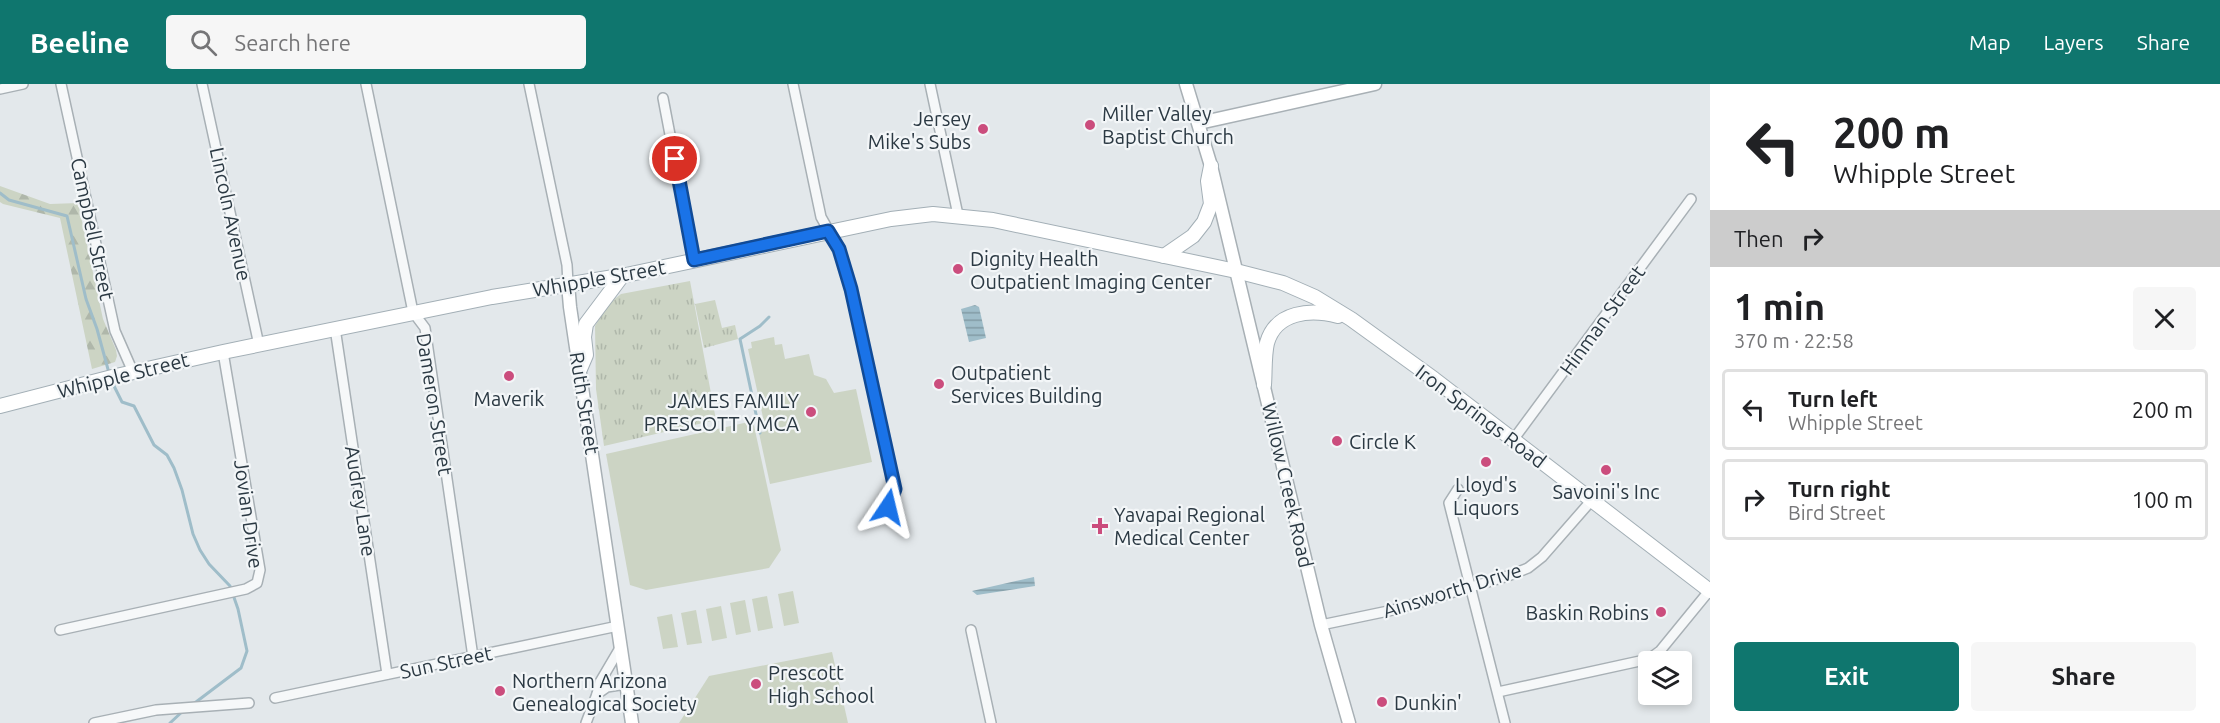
<!DOCTYPE html>
<meta charset="utf-8">
<style>
body{margin:0;font-family:Ubuntu,sans-serif;background:#f6f6f6;color:#202124;height:100vh;display:flex;flex-direction:column;font-size:22px;white-space:nowrap}
*{box-sizing:border-box;margin:0}
p{font-size:20px;color:#757577}
.icon{flex:none;width:33px;height:33px;fill:none;stroke:currentColor;stroke-width:2;stroke-linecap:round;stroke-linejoin:round}
.map{position:relative;flex:1;overflow:hidden}
.side{display:flex;flex-direction:column;background:#fff;width:510px}
.side>*{flex:none}
.guide{background:#fff;color:#202124;overflow:hidden}
.controls{position:absolute;left:1638px;top:567px;display:grid;gap:12px}
.controls a{display:grid;place-items:center;width:54px;height:54px;border-radius:6px;background:#fff;box-shadow:0 3px 9px #0003;font-size:30px}
.pin{position:absolute;display:grid;place-items:center;width:51px;height:51px;color:#fff;margin:-26px;border:3px solid #fff;border-radius:50%;box-shadow:0 2px 6px #0007}
.me{position:absolute;width:66px;margin:-33px;rotate:10deg;stroke-linejoin:round;filter:drop-shadow(0 0 4px #0008)}
.turn{display:flex;align-items:center;gap:21px;height:126px;padding:0 24px;font-size:27px}
.turn .icon{width:78px;height:78px;stroke-width:2.5}
.turn b{display:block;font-size:42px;line-height:51px}
.then{display:flex;align-items:center;height:57px;padding:0 24px;background:#0003;gap:12px;font-size:22px}
.round{display:grid;place-items:center;flex:none;width:63px;height:63px;border-radius:6px;background:#f6f6f6}
.overview{display:flex;align-items:center;justify-content:space-between;height:102px;padding:0 24px}
h1{font-size:36px;font-weight:700;line-height:45px}
.primary-button{display:flex;gap:12px;margin-top:auto;padding:12px 24px}
.primary-button a{flex:1;height:69px;border-radius:6px;background:#0f766e;color:#fff;font-size:24px;font-weight:700;line-height:69px;text-align:center}
.primary-button a+a{background:#f6f6f6;color:#202124}
ul{padding:0;list-style:none}
li{display:flex;align-items:center;gap:18px;height:81px;margin:0 12px 9px;padding:0 12px;border:3px solid #e0e0e0;border-radius:6px}
li div{flex:1}
li b{display:block;font-size:22px}
li em{font-style:normal}
header{display:flex;align-items:center;gap:36px;box-sizing:border-box;height:84px;padding:0 30px;background:#0f766e;color:#fff}
header strong{font-size:28px}
nav{display:flex;gap:33px;margin-inline-start:auto;font-size:21px}
.search{width:420px;height:54px;background:#f6f6f6;display:flex;align-items:center;gap:15px;box-sizing:border-box;padding:0 21px;border-radius:6px;color:#757577;font-size:22px}
main{display:flex;flex:1;min-height:0}
.map>svg:first-child{display:block}
.forest{fill:url(#forest-firs)}
.park{fill:url(#park-tufts)}
.pitch{fill:#ccd4c4}
.water{fill:url(#water-rules)}
.lines{fill:none;stroke-linecap:round;stroke-linejoin:round}
.stream{stroke:#9fbdc9;stroke-width:3}
.street-casing{stroke:#a8b0b5;stroke-width:12}
.secondary-casing{stroke:#a8b0b5;stroke-width:15}
.primary-casing{stroke:#a3afb6;stroke-width:16}
.street{stroke:#f6f8f9;stroke-width:9}
.secondary{stroke:#fff;stroke-width:12}
.primary{stroke:#fff;stroke-width:14}
.route-casing{stroke:#114b97;stroke-width:15}
.route{stroke:#1a73e8;stroke-width:10}
.poi-dot{fill:#cb4d7d;stroke:#f3f6f8;stroke-width:2}
.labels{text-anchor:middle;dominant-baseline:central;stroke-width:4.5;stroke-linejoin:round;paint-order:stroke}
.poi-label{font-size:20px;fill:#2b3943;stroke:#f3f6f8;text-anchor:start}
.street-label{font-size:20px;fill:#2b3943;stroke:#f3f6f8}
</style>
<header>
<strong>Beeline</strong>
<div class="search"><svg class="icon" aria-label="search" viewBox="0 0 24 24"><circle cx="10" cy="10" r="6"/><path d="M15 15l6 6"/></svg>Search here</div>
<nav><a>Map</a><a>Layers</a><a>Share</a></nav>
</header>
<main>
<div class="map">
<svg width="1710" height="639" viewBox="0 0 1710 639">
<defs>
<pattern id="forest-firs" width="22" height="20" patternUnits="userSpaceOnUse" patternTransform="scale(1.5)"><rect width="22" height="20" fill="#ccd4c4"/><path d="M5 1l3.5 6h-7zM16 11l3.5 6h-7z" fill="#afb7aa"/></pattern>
<pattern id="park-tufts" width="24" height="20" patternUnits="userSpaceOnUse" patternTransform="scale(1.5)"><rect width="24" height="20" fill="#ccd4c4"/><path d="M3 7l-1-3M5 7V3M7 7l1-3M15 17l-1-3M17 17v-4M19 17l1-3" fill="none" stroke="#afb7aa"/></pattern>
<pattern id="water-rules" width="6" height="5" patternUnits="userSpaceOnUse" patternTransform="scale(1.5)"><rect width="6" height="5" fill="#9fbdc9"/><path d="M0 2.5h6" fill="none" stroke="#829ba5"/></pattern>
</defs>
<rect width="100%" height="100%" fill="#e3e8eb"/>
<path class="forest" d="M0,102L50,120L78,119L103,235L116,266L117,272L115,278L92,285L60,134L3,120L0,118Z"/>
<g class="park">
<path d="M690,197L716,336L604,362L596,305L595,242L608,220L621,210Z"/>
<path d="M715,216L722,244L735,241L738,255L704,264L695,220Z"/>
</g>
<g class="pitch">
<path d="M774,253L775,261L782,260L785,275L809,270L814,291L826,295L834,309L856,305L872,378L770,400L759,349L766,347L748,265L752,264L751,258Z"/>
<path d="M753,337L781,466L769,484L646,506L630,501L606,370Z"/>
<path d="M793,507L799,539L784,542L778,510Z"/>
<path d="M767,512L773,544L758,547L752,515Z"/>
<path d="M745,516L751,548L736,551L730,519Z"/>
<path d="M721,522L727,554L712,557L706,525Z"/>
<path d="M696,526L702,559L687,561L681,529Z"/>
<path d="M672,530L678,563L663,565L657,533Z"/>
<path d="M832,568L848,639H679L709,592Z"/>
</g>
<g class="water">
<path d="M975,221L979,223L986,254L969,258L961,225Z"/>
<path d="M1034,493L1035,502L977,511L972,507Z"/>
</g>
<g class="lines">
<g class="stream">
<path d="M0,109L9,116L67,132L86,215L97,245L109,289"/>
<path d="M112,298L122,318L134,322L154,361L167,371L174,384L182,406L193,450L200,466L209,480L230,502L238,525L247,567L241,584L192,621"/>
<path d="M760,349L740,255L760,242L769,233"/>
<path d="M170,639L184,626"/>
</g>
<g class="street-casing">
<g id="street">
<path d="M61,0L115,247L133,288"/>
<path d="M202,0L259,261"/>
<path d="M366,0L413,228L425,244L473,573"/>
<path d="M529,0L567,181L568,200"/>
<path d="M793,0L821,133L839,165L851,205L895,405L888,423"/>
<path d="M930,0L958,131"/>
<path d="M0,5L23,0"/>
<path d="M663,14L694,176"/>
<path d="M335,244L387,590"/>
<path d="M1513,356L1691,115"/>
<path d="M1458,405L1449,419L1505,639"/>
<path d="M1321,541L1393,526L1508,492L1528,484L1542,473L1591,417"/>
<path d="M60,546L246,505L257,499L260,486L223,268"/>
<path d="M971,546L991,639"/>
<path d="M620,564L600,598L597,610L607,603L626,600"/>
<path d="M1498,608L1649,575L1660,567L1709,507"/>
<path d="M275,614L618,542"/>
<path d="M94,639L156,626L249,619"/>
<path d="M586,639L597,610"/>
</g>
</g>
<g class="secondary-casing">
<g id="secondary">
<path d="M1186,0L1211,82L1321,541L1349,639"/>
<path d="M1199,39L1375,0"/>
<path d="M568,200L570,223L632,639"/>
</g>
</g>
<g class="primary-casing">
<g id="primary">
<path d="M1164,172L1193,152L1204,138L1211,120L1208,97L1211,82"/>
<path d="M580,285L586,271L584,253L586,240L622,192"/>
<path d="M1264,301C1265,288 1264,272 1267,259C1276,227 1311,225 1338,232"/>
<path d="M0,322L116,292L223,268L492,213L626,191L891,135L933,130L993,136L1236,187L1283,199L1315,213L1351,235L1434,295L1710,507"/>
</g>
</g>
<use href="#street" class="street"/>
<use href="#secondary" class="secondary"/>
<use href="#primary" class="primary"/>
</g>
<g class="lines">
<g class="route-casing">
<path id="route" d="M675,75L694,176L828,147L839,165L851,205L895,405L888,423"/>
</g>
<use href="#route" class="route"/>
</g>
<g class="poi-dot">
<circle cx="1090" cy="41" r="6"/>
<circle cx="983" cy="45" r="6"/>
<circle cx="958" cy="185" r="6"/>
<circle cx="509" cy="292" r="6"/>
<circle cx="939" cy="300" r="6"/>
<circle cx="811" cy="328" r="6"/>
<circle cx="1337" cy="357" r="6"/>
<circle cx="1486" cy="378" r="6"/>
<circle cx="1606" cy="386" r="6"/>
<path d="M1097 433h6v6h6v6h-6v6h-6v-6h-6v-6h6z"/>
<circle cx="1661" cy="528" r="6"/>
<circle cx="756" cy="600" r="6"/>
<circle cx="500" cy="607" r="6"/>
<circle cx="1382" cy="618" r="6"/>
</g>
<g class="labels">
<g class="poi-label">
<text x="1102" y="29">Miller Valley<tspan x="1102" dy="23">Baptist Church</tspan></text>
<text x="971" y="34" text-anchor="end">Jersey<tspan x="971" dy="23">Mike's Subs</tspan></text>
<text x="970" y="174">Dignity Health<tspan x="970" dy="23">Outpatient Imaging Center</tspan></text>
<text x="951" y="288">Outpatient<tspan x="951" dy="23">Services Building</tspan></text>
<text x="509" y="314" text-anchor="middle">Maverik</text>
<text x="799" y="316" text-anchor="end">JAMES FAMILY<tspan x="799" dy="23">PRESCOTT YMCA</tspan></text>
<text x="1349" y="357">Circle K</text>
<text x="1486" y="400" text-anchor="middle">Lloyd's<tspan x="1486" dy="23">Liquors</tspan></text>
<text x="1606" y="407" text-anchor="middle">Savoini's Inc</text>
<text x="1114" y="430">Yavapai Regional<tspan x="1114" dy="23">Medical Center</tspan></text>
<text x="1649" y="528" text-anchor="end">Baskin Robins</text>
<text x="768" y="588">Prescott<tspan x="768" dy="23">High School</tspan></text>
<text x="512" y="596">Northern Arizona<tspan x="512" dy="23">Genealogical Society</tspan></text>
<text x="1394" y="618">Dunkin'</text>
</g>
<g class="street-label">
<text transform="translate(231 130) rotate(78)">Lincoln Avenue</text>
<text transform="translate(93 145) rotate(78)">Campbell Street</text>
<text transform="translate(599 194) rotate(-10)">Whipple Street</text>
<text transform="translate(1602 236) rotate(-54)">Hinman Street</text>
<text transform="translate(123 291) rotate(-14)">Whipple Street</text>
<text transform="translate(585 319) rotate(81)">Ruth Street</text>
<text transform="translate(435 320) rotate(81)">Dameron Street</text>
<text transform="translate(1481 332) rotate(37)">Iron Springs Road</text>
<text transform="translate(1288 401) rotate(77)">Willow Creek Road</text>
<text transform="translate(361 417) rotate(81)">Audrey Lane</text>
<text transform="translate(249 430) rotate(82)">Jovian Drive</text>
<text transform="translate(1452 506) rotate(-17)">Ainsworth Drive</text>
<text transform="translate(446 578) rotate(-12)">Sun Street</text>
</g>
</g>
</svg>
<div class="controls">
<a><svg class="icon" aria-label="layers" viewBox="0 0 24 24"><path d="M12 4l9 5-9 5-9-5zM3 14l9 5 9-5"/></svg></a>
</div>
<div class="pin" style="left:675px;top:75px;background:#d93025"><svg class="icon" aria-label="arrive" viewBox="0 0 24 24"><path d="M6 21V4h12l-3 4 3 4H6"/></svg></div>
<svg class="me" style="left:888px;top:423px" viewBox="-20 -20 40 40"><path d="M0-17L14 15 0 8-14 15z" fill="#1a73e8" stroke="#fff" stroke-width="4"/></svg>
</div>
<section class="side">
<div class="guide">
<div class="turn"><svg class="icon" aria-label="left" viewBox="0 0 24 24"><path d="M17 20v-9H6M10 6l-5 5 5 5"/></svg><div><b>200 m</b>Whipple Street</div></div>
<div class="then">Then<svg class="icon" aria-label="right" viewBox="0 0 24 24"><path d="M7 20v-9h11M14 6l5 5-5 5"/></svg></div>
</div>
<div class="overview"><div><h1>1 min</h1><p>370 m · 22:58</p></div><a class="round"><svg class="icon" aria-label="close" viewBox="0 0 24 24"><path d="M6 6l12 12M18 6L6 18"/></svg></a></div>
<ul>
<li><svg class="icon" aria-label="left" viewBox="0 0 24 24"><path d="M17 20v-9H6M10 6l-5 5 5 5"/></svg><div><b>Turn left</b><p>Whipple Street</p></div><em>200 m</em></li>
<li><svg class="icon" aria-label="right" viewBox="0 0 24 24"><path d="M7 20v-9h11M14 6l5 5-5 5"/></svg><div><b>Turn right</b><p>Bird Street</p></div><em>100 m</em></li>
</ul>
<div class="primary-button"><a>Exit</a><a>Share</a></div>
</section>
</main>
